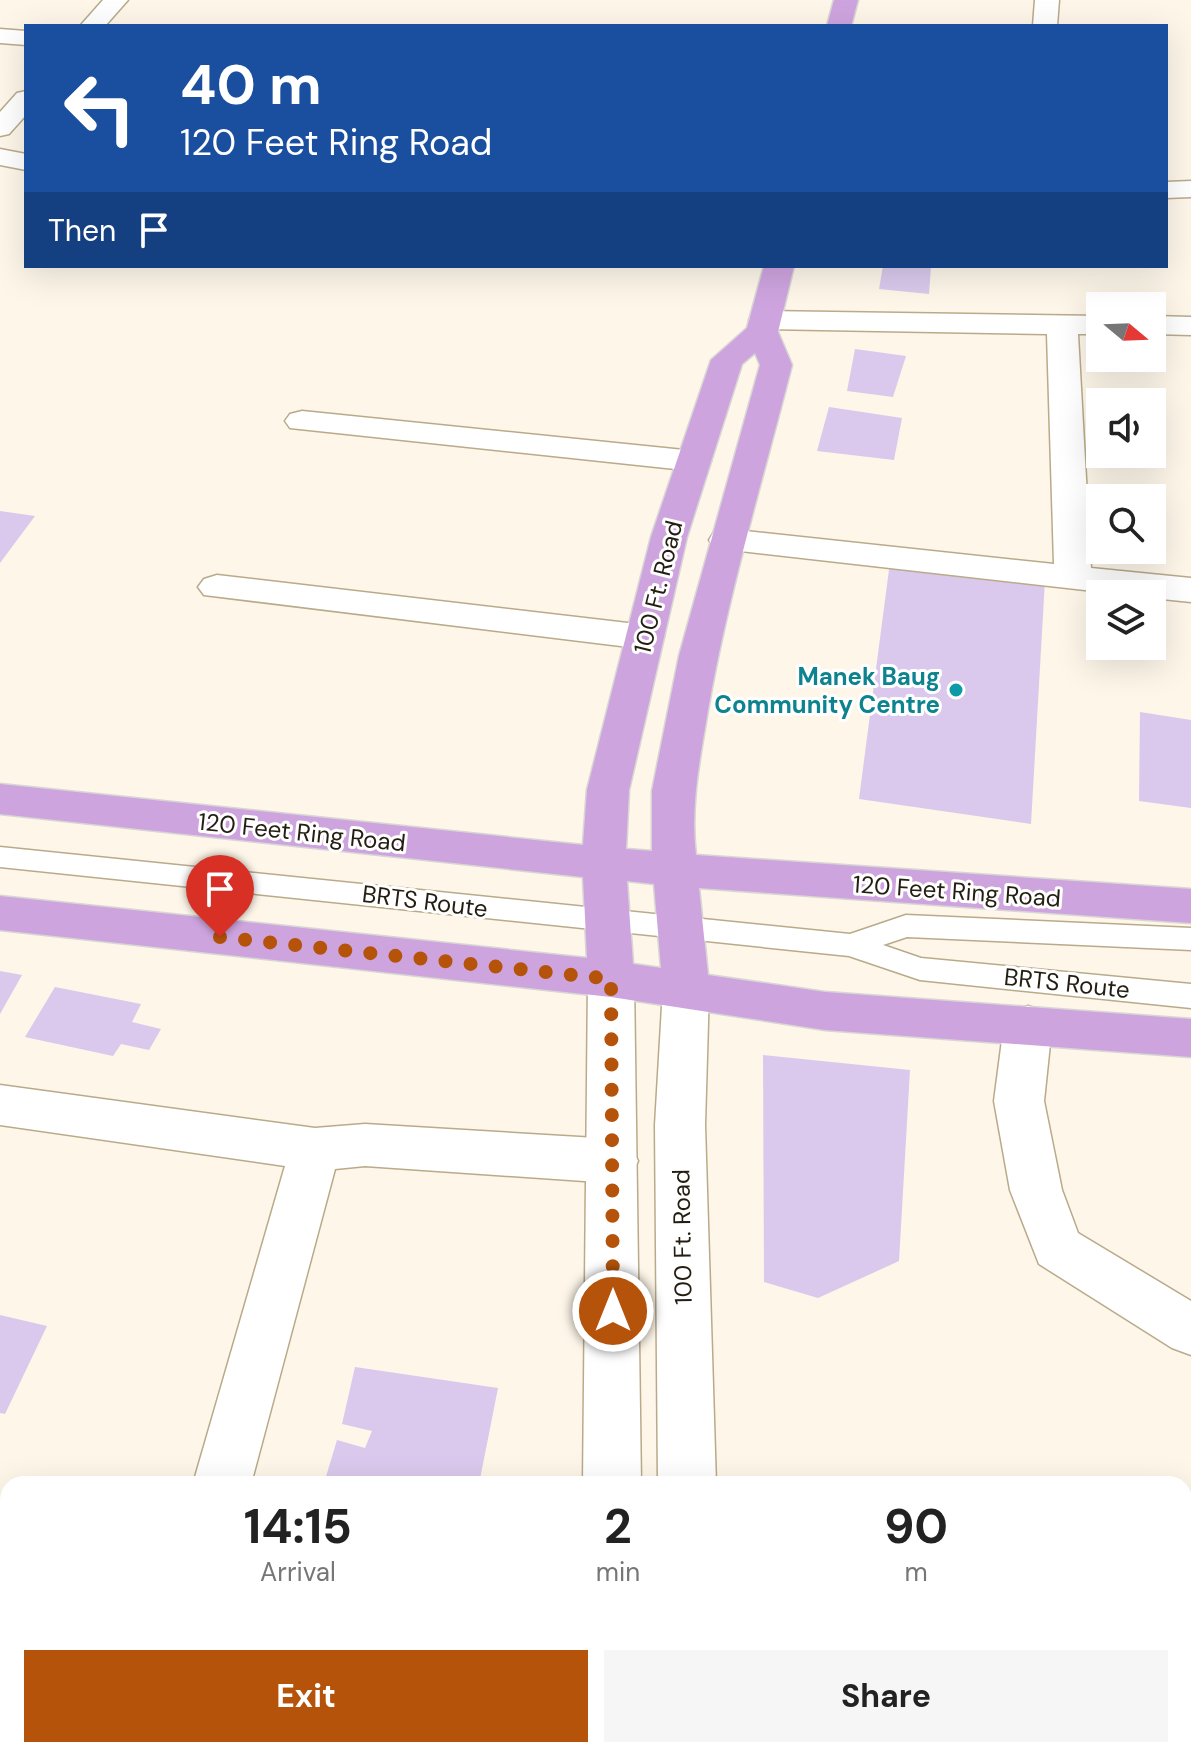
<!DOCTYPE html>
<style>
body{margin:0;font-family:"DM Sans",sans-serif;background:#f6f6f6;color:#222;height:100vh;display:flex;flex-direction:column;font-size:30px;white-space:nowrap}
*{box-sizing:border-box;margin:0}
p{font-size:26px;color:#767676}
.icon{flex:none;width:44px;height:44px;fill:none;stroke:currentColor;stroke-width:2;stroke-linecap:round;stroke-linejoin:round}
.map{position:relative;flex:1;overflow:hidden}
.drawer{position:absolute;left:0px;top:1476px;width:1192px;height:282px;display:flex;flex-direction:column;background:#fff;border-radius:24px 24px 0 0;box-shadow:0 8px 32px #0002}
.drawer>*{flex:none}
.top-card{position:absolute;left:24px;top:24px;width:1144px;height:244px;border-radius:0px;box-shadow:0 8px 32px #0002;background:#1a4fa0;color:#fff;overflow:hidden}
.needle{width:52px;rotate:109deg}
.controls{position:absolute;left:1086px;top:292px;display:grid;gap:16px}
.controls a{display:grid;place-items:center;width:80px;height:80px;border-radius:0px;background:#fff;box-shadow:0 8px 32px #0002;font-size:40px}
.pin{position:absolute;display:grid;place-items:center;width:68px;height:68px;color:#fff;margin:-82px -34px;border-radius:50% 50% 50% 0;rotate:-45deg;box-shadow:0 0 8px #0007}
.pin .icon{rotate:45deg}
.me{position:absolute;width:88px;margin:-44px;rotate:0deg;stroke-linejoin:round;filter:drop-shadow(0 0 6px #0008)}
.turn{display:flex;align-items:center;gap:28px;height:168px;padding:0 24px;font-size:36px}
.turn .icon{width:104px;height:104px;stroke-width:2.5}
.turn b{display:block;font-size:56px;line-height:68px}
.then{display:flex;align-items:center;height:76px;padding:0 24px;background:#0003;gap:16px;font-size:30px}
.eta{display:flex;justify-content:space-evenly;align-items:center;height:136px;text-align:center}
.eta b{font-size:48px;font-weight:700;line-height:56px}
.action{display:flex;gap:16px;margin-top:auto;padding:16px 24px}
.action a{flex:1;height:92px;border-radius:0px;background:#b45309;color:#fff;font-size:32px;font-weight:700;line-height:92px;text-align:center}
.action a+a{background:#f6f6f6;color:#222}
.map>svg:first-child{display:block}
.building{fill:#dac9ec}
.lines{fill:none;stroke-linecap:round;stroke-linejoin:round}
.service-casing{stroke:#b9aa8a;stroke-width:3}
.minor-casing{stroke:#b9aa8a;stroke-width:3}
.tertiary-casing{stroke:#b9aa8a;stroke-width:3}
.primary-casing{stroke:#d8d6d4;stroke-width:3}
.service{fill:#fff;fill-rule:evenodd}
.minor{fill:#fff;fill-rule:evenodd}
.tertiary{fill:#fff;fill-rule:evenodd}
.primary{fill:#cea4df;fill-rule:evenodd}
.route{stroke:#b45309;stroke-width:14;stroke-dasharray:0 25.2}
.culture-dot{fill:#0f9aa8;stroke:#fff;stroke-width:3}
.labels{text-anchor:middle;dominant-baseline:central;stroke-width:6;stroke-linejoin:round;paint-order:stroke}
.street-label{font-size:24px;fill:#241e12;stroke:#fff}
.culture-label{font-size:24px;font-weight:bold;fill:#0d838f;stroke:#fff;text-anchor:end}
</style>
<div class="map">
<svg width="1191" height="1757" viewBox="0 0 1191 1757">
<rect width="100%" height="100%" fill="#fdf6e9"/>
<g class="building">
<path d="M883,266H931L929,294L879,289Z"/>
<path d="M855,349L906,356L893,397L847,391Z"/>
<path d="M829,407L902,418L894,460L817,451Z"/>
<path d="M0,511L35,516L0,563Z"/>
<path d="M890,562L1045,580L1031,824L859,799Z"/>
<path d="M1140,712L1191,720V808L1139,801Z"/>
<path d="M0,971L22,975L0,1014Z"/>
<path d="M55,987L141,1004L132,1022L161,1029L149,1050L121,1044L113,1056L25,1037Z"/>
<path d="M763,1055L910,1070L899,1261L818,1298L764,1282Z"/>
<path d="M0,1315L47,1326L5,1414L0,1413Z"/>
<path d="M355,1367L498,1388L479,1484H352L325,1480L337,1440L365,1448L372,1431L342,1424Z"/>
</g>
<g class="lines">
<g class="service-casing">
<path id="service" d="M0,847L850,934L906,915L1191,928V950L907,937L883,945L921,958L1191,984V1008L920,980L849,956L0,867Z"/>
</g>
<g class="minor-casing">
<g id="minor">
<path d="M103,0H128L105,26H80Z"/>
<path d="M1035,0H1059L1057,26H1033Z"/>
<path d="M0,29L26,31V45L0,43Z"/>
<path d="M26,91V115L9,134L0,136V112L17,93Z"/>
<path d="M765,311L1100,316V334H1078L1091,568L1191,578V602L1152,598V594H1120L714,548L709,540L714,532L727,529L1054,564L1047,334L765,329L754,327L749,320L754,313Z"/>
<path d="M1152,316L1191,317V335L1152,334Z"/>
<path d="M302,411L694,451L706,454L711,461L706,468L694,471L290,428L285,421L290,414Z"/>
<path d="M217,575L645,625L659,628L664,637L659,646L645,649L204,595L198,587L204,579Z"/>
<path d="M1028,1006L1045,1012L1052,1025L1044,1101L1062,1190L1078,1233L1191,1301V1355L1172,1348L1039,1264L1010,1190L994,1101L1004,1025L1011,1012Z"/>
<path d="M0,1085L315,1128L365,1124L613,1139L631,1146L638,1161L631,1176L613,1183L365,1166L335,1169L251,1484H193L285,1166L0,1125Z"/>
<path d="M0,1686L8,1688V1750H12H0Z"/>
<path d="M98,1750H176L173,1757H101Z"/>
</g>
</g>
<g class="tertiary-casing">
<g id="tertiary">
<path d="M0,149L26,154V170L0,165Z"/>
<path d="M1191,181V197L1166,198V182Z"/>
<path d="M611,961L627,966L634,979L641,1484H583L588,979L595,966Z"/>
<path d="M686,971L702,976L709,989L705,1125L716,1484H658L655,1125L663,989L670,976Z"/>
<rect x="577" y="1750" width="64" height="7"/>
<rect x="663" y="1750" width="64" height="7"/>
</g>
</g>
<g class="primary-casing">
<g id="primary">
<path d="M834,0H858L851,26H827Z"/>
<path d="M764,266H794L778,332L792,365C763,479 728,594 708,710C700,759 690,805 696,855L1191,889V923L699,888L708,975L825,992L1191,1019V1057L825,1030L611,997L0,930V896L587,958L583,877L0,814V784L583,845L587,790L651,537L711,360L747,328ZM755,353L760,365L679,656L652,791V851L626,849L629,790L687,537L742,364ZM627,881L654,884L661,968L633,964Z"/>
</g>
</g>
<use href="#service" class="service"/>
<use href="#minor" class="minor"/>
<use href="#tertiary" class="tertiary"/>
<use href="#primary" class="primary"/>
</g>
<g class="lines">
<path class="route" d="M220,937L611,979L613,1311"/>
</g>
<circle class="culture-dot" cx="956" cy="690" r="8"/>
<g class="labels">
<g class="street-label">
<text transform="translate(658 587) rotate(-76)">100 Ft. Road</text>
<text transform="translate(302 832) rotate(6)">120 Feet Ring Road</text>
<text transform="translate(957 891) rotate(4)">120 Feet Ring Road</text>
<text transform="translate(425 901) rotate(7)">BRTS Route</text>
<text transform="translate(1067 983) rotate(6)">BRTS Route</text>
<text transform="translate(682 1237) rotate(-91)">100 Ft. Road</text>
</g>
<g class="culture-label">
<text x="940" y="676">Manek Baug<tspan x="940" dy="28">Community Centre</tspan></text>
</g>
</g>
</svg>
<div class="controls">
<a><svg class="needle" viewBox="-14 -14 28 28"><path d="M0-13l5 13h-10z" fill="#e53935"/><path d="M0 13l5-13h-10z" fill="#767676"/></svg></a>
<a><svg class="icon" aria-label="sound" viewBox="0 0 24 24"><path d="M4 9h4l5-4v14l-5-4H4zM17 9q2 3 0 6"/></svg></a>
<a><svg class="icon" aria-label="search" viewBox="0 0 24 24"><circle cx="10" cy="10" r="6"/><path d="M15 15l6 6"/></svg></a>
<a><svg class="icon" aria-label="layers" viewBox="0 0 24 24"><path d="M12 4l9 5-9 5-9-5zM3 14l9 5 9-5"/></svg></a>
</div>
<div class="pin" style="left:220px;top:937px;background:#d93025"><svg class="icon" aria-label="arrive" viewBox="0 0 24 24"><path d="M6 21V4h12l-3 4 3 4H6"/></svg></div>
<svg class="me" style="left:613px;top:1311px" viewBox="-20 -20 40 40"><circle r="17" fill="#b45309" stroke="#fff" stroke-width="3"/><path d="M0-11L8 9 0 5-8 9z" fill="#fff"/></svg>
<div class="top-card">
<div class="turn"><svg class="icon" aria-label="left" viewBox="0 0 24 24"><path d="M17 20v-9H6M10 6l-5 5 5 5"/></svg><div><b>40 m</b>120 Feet Ring Road</div></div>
<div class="then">Then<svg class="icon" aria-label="arrive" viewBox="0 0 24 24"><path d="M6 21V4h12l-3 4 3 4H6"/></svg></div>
</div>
<section class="drawer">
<div class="eta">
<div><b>14:15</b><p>Arrival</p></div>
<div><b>2</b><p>min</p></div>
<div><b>90</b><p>m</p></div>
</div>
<div class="action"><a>Exit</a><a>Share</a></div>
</section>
</div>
